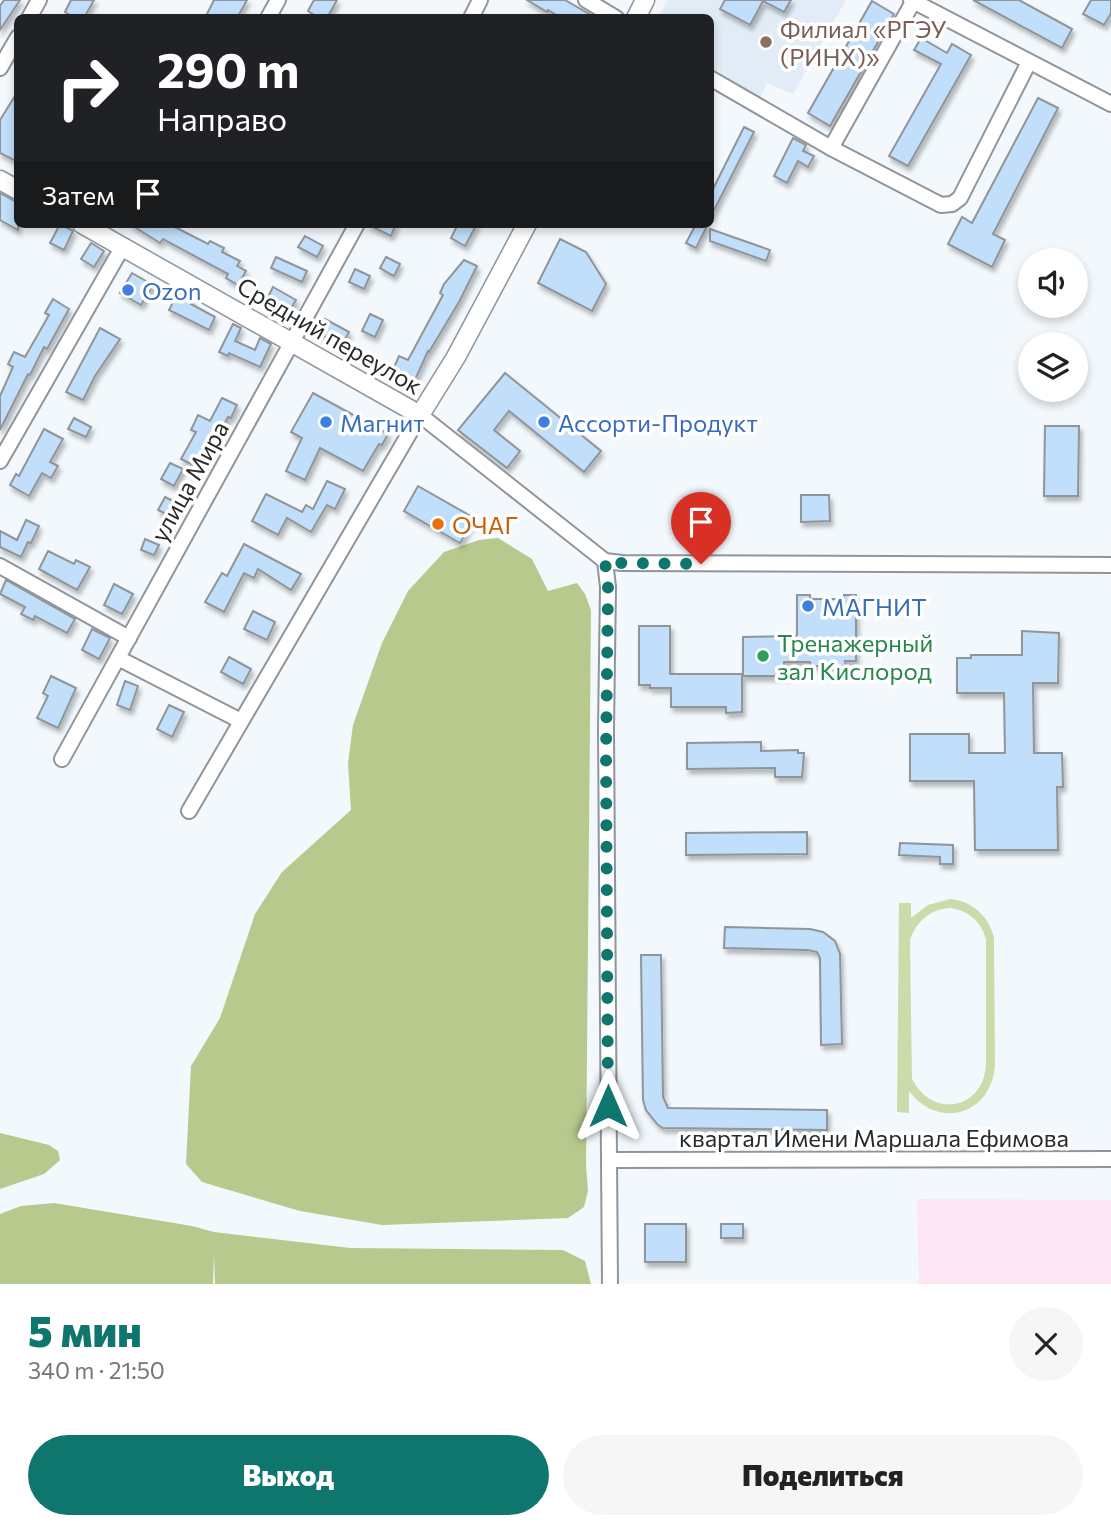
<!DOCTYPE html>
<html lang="ru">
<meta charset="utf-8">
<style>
body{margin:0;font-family:Commissioner,sans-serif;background:#f6f6f6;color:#222;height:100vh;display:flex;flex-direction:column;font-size:26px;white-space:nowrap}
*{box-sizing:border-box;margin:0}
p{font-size:23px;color:#767676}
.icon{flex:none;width:38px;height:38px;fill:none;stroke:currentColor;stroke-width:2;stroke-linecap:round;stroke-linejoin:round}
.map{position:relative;height:1284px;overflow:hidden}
.panel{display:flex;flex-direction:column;background:#fff;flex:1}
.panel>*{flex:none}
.banner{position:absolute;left:14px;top:14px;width:700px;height:214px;border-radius:10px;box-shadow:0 4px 10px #0003;background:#202124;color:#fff;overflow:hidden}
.controls{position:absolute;left:1018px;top:248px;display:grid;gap:14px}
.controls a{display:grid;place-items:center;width:70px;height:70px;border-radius:50%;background:#fff;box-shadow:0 4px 10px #0003;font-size:35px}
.pin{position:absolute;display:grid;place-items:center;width:60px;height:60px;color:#fff;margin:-72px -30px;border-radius:50% 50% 50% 0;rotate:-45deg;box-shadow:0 0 7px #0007}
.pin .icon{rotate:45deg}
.me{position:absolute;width:77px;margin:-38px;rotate:0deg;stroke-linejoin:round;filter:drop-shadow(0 0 5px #0008)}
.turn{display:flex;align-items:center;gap:24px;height:147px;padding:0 28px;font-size:32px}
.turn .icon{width:91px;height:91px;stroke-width:2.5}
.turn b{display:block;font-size:49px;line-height:60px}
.then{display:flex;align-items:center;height:66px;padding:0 28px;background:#0003;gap:14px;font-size:26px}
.round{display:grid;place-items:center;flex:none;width:74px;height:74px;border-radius:37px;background:#f6f6f6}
.headline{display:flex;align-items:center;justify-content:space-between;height:119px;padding:0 28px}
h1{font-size:42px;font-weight:800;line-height:52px;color:#0f766e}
.button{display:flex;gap:14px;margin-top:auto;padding:14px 28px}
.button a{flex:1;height:80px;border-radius:42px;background:#0f766e;color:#fff;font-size:28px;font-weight:800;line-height:80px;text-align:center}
.button a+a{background:#f6f6f6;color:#222}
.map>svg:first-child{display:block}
.industrial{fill:#fce6f4}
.built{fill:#e1ecf6}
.green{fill:#cddbab;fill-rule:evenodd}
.forest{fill:#b8c98d}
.building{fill:#c1dffa;stroke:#90959a;stroke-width:2;filter:url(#shadow)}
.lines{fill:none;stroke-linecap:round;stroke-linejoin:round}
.minor-casing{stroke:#91959a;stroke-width:18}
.tertiary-casing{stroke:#91959a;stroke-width:21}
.minor{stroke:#fff;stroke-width:14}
.tertiary{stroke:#fff;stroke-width:18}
.route{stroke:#0f766e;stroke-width:12;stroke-dasharray:0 21.6}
.education-dot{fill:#8d6e63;stroke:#fff;stroke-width:2.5}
.shop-dot{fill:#3f7fe0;stroke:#fff;stroke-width:2.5}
.food-dot{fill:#e8710a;stroke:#fff;stroke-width:2.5}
.leisure-dot{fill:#2e9e5b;stroke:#fff;stroke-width:2.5}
.labels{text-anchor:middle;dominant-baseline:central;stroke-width:7;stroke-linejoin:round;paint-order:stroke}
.education-label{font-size:24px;fill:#785e54;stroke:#fff;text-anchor:start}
.shop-label{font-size:24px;fill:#366cbe;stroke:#fff;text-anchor:start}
.street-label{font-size:24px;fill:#282a2b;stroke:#fff}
.food-label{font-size:24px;fill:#c56008;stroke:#fff;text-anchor:start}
.leisure-label{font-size:24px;fill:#27864d;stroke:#fff;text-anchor:start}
</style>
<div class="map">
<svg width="1111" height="1284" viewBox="0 0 1111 1284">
<defs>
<filter id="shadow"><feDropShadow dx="2.5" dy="4.5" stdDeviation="2" flood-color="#0004"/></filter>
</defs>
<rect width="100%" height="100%" fill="#f2f8fc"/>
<path class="industrial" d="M917,1199L1111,1200V1284H919Z"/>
<path class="built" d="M668,0H846L793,94L767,83L760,98L711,67L710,18H658Z"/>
<path class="green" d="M950,899C972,901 989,916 994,938L995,1065C992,1114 939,1131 909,1091V1113L897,1112L899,903H911V918L928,905ZM950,908C968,910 982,922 986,940V1065C983,1110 932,1119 912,1079L910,940C916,922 930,909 950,908Z"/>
<g class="forest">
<path d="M498,538L532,559L548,591L577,583L585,594L591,610L586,1165L588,1191L584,1207L568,1218L382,1225L300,1211L202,1182L186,1164L191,1066L220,1018L255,914L282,872L351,810L348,763L353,725L382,643L408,591L444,552L479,540Z"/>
<path d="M0,1133L49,1145L58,1151L60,1160L44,1174L0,1189Z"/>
<path d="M54,1203L192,1226L214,1232L350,1248L563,1250L585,1261L591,1284H215L214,1255L213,1284H0V1214L21,1206Z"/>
</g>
<g class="building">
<path d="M4,0H20L0,30V6Z"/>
<path d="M71,0H94L84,18H74L65,12Z"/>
<path d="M214,0H247L237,18H205Z"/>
<path d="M314,0H337L327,18H319L308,11Z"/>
<path d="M527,0H565L596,18H561L548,10L547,12Z"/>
<path d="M725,0H791L784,12L763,1L750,25L720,9Z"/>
<path d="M973,0H1019L1072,29L1062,48Z"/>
<path d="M1091,0H1111V13L1104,25L1083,14Z"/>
<path d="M872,1L894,14L830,126L808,113Z"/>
<path d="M921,38L947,53L952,44L971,55L908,166L889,156L941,64L914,50Z"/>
<path d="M18,91V162L0,153V120Z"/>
<path d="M1038,98L1058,108L993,234L1005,240L992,267L948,244L962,217L972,223Z"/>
<path d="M744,127L754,132L710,218V195Z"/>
<path d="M793,138L806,145L803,151L814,156L808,167L798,161L787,183L774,176Z"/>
<path d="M0,193L18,203V230L0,220Z"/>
<path d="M60,224L73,231L64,250L50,243Z"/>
<path d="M130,224H169L208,244L210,241L224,248L222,252L240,261L237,266L246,271L238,285L226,278L228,274L163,239L160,243Z"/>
<path d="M367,224H396L391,236Z"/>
<path d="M458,224H477L465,246L451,238Z"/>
<path d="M696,224H708L696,248L686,243Z"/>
<path d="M710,229L770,250L766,261L710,241Z"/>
<path d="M305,236L323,246L317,257L298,247Z"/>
<path d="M560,239L586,252L606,284L592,311L538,283Z"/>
<path d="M91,243L104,251L94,267L81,259Z"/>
<path d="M276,257L307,271L302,282L271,268Z"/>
<path d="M386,257L400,264L394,276L380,268Z"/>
<path d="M464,260L477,266L459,302L429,352L428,351L414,382L392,372L399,356L408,360L443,295L440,293L444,284Z"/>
<path d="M355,269L370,276L364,289L349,282Z"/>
<path d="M132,273L153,285L141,305L120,293Z"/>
<path d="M273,287L296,300L289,311L267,299Z"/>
<path d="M178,292L193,300L191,304L215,317L209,330L169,310Z"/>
<path d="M53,299L69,309L47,349L44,347L30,375L28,374L0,430V396L13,367L8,364L14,352L25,357L49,315L45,313Z"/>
<path d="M370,314L383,320L375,337L362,331Z"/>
<path d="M325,319L349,332L342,345L318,333Z"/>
<path d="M233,324L241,328L235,341L255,350L260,338L271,344L260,367L229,353L228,356L219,352Z"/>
<path d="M100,328L120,339L95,376L83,400L66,392Z"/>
<path d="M505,373L601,451L584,472L509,411L494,430L520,451L507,468L458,430Z"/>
<path d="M313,393L388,434L382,445L379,444L363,471L320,448L305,480L286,471L302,438L291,432Z"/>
<path d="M222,398L237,405L231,418L228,417L201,469L181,459L196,432L191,430L198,415L210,421Z"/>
<path d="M74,418L91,427L86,437L68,429Z"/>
<path d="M1045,426H1079L1078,496H1044Z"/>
<path d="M44,429L63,439L50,462L58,466L51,478L42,473L29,496L10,485L16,474L19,476Z"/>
<path d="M170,463L183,469L174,486L161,479Z"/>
<path d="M327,481L345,489L335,509L327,505L311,532L287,518L278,535L252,521L266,494L302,512L306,505L313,509Z"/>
<path d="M418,486L474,518L460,543L404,511Z"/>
<path d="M801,495H829L830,521L801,522Z"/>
<path d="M165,497L181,505L174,518L158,510Z"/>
<path d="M26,520L39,526L31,543L28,542L21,557L0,547V531L17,540Z"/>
<path d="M145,539L159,545L154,555L141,550Z"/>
<path d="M244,544L301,574L291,590L258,569L254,578L244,573L224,612L205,602L222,573L227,576Z"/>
<path d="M48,551L74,564L76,560L90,567L77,590L39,569Z"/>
<path d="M6,580L75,619L67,633L35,616L33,620L21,614L25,607L0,594Z"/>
<path d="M114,584L133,594L122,614L104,605Z"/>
<path d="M797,595H810V599H844V595H856V661H845L846,666H810V662H784V676H743V637L797,636Z"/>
<path d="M253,611L275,622L267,640L244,629Z"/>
<path d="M639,626H670V674H742V712L726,713V707H671V688H650V685H639Z"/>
<path d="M92,629L110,638L99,659L82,650Z"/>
<path d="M1022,631L1059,633L1058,683H1033L1034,753H1062L1063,787H1057L1058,850H975L974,781H910V734H969V753H1005L1004,693H957V658H971V655H1022Z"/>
<path d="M229,657L251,669L243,684L221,672Z"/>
<path d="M51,676L76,688L58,728L37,718L48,696L43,693Z"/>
<path d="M125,681L138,686L130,710L117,705Z"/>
<path d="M169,705L184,712L172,737L157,729Z"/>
<path d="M761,742V751L798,750V753H804L802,777H775V768L687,769V743Z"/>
<path d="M807,832V854L686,855V833Z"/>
<path d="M900,843L953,845V864H940V857L899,855Z"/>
<path d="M725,927L810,929L823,932L835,941L840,954L842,1044L821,1045L820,958L817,952L808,950L724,948Z"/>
<path d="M641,955H661L663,1097L668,1108L827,1110V1130L663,1128L658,1125L646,1110L643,1100Z"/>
<rect x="645" y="1224" width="41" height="38"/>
<rect x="721" y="1224" width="22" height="14"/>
</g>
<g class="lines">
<g class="minor-casing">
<g id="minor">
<path d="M586,0L616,18"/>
<path d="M911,0L1111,104"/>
<path d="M29,18L39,0"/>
<path d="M268,18L278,0"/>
<path d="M471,18L480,0"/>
<path d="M0,68L18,37"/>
<path d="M710,78L831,148L941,205L952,204L960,198L1029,62"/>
<path d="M831,148L913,2"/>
<path d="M0,461L123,246"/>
<path d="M605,561L608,587L606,729L609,1160L1111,1159"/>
<path d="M0,566L129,638"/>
<path d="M118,658L241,721"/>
<path d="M62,759L357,224"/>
<path d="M189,811L420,415L605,561L622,563L1111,565"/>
<path d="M609,1160L610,1284"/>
</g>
</g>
<g class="tertiary-casing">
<g id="tertiary">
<path d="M636,18L645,0"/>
<path d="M0,180L18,190"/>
<path d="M82,224L420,415L456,357L527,224"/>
</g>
</g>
<use href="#minor" class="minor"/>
<use href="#tertiary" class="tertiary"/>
</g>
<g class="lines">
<path class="route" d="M608,1106L606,754L608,587L605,561L622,563L701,564"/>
</g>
<circle class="education-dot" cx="766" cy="42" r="7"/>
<g class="shop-dot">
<circle cx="128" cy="290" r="7"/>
<circle cx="326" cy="422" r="7"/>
<circle cx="544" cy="422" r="7"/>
<circle cx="808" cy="606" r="7"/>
</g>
<circle class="food-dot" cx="438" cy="524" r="7"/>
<circle class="leisure-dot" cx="763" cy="656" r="7"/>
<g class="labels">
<g class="education-label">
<text x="780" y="28">Филиал «РГЭУ<tspan x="780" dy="28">(РИНХ)»</tspan></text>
</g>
<g class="shop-label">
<text x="142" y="290">Ozon</text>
<text x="340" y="422">Магнит</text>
<text x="558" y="422">Ассорти-Продукт</text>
<text x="822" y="606">МАГНИТ</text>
</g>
<g class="street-label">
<text transform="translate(330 335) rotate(30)">Средний переулок</text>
<text transform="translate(189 481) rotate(-61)">улица Мира</text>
<text x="874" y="1137">квартал Имени Маршала Ефимова</text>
</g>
<g class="food-label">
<text x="452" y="524">ОЧАГ</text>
</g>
<g class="leisure-label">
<text x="777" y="642">Тренажерный<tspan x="777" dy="28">зал Кислород</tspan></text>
</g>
</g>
</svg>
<div class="controls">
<a><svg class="icon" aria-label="sound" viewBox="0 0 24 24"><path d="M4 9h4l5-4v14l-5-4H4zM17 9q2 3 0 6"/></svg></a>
<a><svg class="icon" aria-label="layers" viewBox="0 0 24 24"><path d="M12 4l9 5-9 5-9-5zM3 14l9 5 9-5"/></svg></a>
</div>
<div class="pin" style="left:701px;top:564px;background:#d93025"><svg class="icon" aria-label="arrive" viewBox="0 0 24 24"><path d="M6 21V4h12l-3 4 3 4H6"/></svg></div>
<svg class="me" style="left:608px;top:1106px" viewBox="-20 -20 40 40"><path d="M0-17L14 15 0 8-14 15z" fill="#0f766e" stroke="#fff" stroke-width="4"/></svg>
<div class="banner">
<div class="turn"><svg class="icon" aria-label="right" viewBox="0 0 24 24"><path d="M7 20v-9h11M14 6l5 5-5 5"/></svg><div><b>290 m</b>Направо</div></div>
<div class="then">Затем<svg class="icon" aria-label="arrive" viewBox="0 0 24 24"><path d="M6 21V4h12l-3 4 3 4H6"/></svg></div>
</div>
</div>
<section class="panel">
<div class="headline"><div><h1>5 мин</h1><p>340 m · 21:50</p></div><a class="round"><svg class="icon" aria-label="close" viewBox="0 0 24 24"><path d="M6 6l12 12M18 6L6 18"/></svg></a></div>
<div class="button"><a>Выход</a><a>Поделиться</a></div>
</section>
